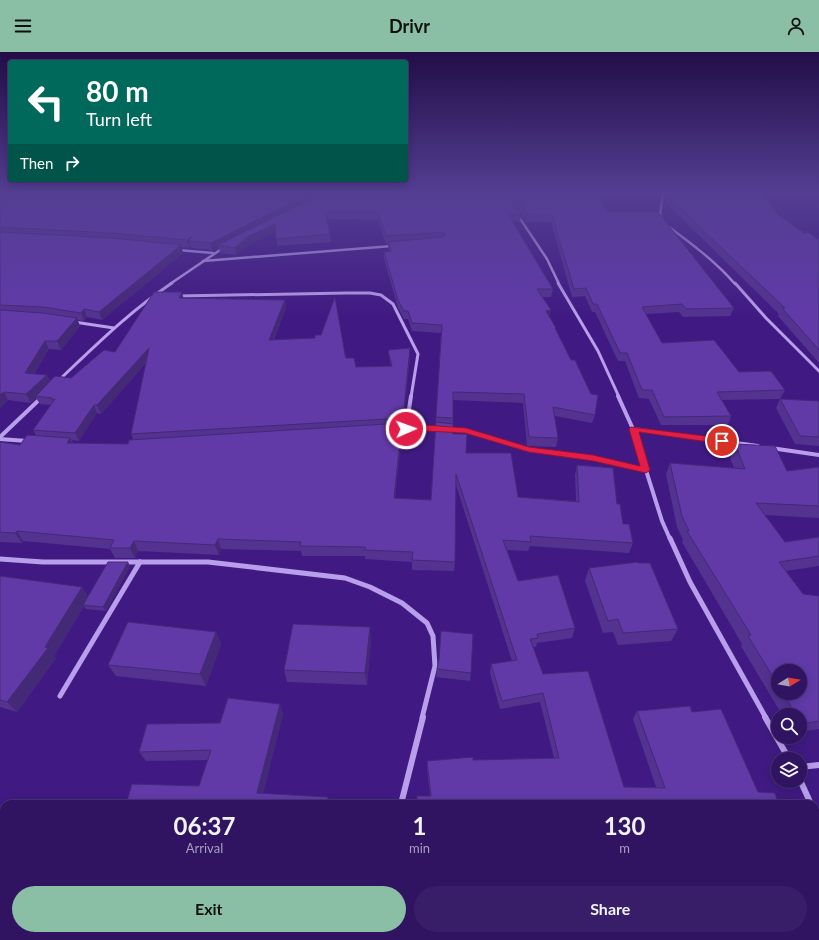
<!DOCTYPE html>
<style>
body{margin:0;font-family:Lato,sans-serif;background:#381d68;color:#f1f3f6;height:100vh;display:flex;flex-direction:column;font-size:15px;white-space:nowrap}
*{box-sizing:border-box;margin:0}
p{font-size:13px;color:#a89ebe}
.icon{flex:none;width:22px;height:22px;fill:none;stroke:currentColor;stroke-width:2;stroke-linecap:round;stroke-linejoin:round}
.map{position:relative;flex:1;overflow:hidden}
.details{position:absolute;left:0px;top:748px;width:819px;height:140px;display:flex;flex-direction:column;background:#301462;border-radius:12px 12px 0 0;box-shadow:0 2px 10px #0003,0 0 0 1px #4b3377}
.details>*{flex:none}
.top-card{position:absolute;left:8px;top:8px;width:400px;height:122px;border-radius:4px;box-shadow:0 2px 10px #0003,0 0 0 1px #4b3377;background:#00695c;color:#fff;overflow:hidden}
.needle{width:26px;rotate:79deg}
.tools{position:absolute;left:771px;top:612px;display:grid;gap:8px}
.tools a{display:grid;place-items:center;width:36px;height:36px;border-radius:50%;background:#301462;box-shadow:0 2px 10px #0003,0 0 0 1px #4b3377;font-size:20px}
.pin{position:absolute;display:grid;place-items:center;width:34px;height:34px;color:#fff;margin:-17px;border:2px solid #fff;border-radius:50%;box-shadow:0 1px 4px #0007}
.me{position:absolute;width:44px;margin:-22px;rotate:88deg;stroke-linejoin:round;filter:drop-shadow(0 0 3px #0008)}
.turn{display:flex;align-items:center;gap:14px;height:84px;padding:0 12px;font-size:18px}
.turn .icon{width:52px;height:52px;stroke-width:2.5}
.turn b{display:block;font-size:28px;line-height:34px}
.then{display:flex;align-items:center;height:38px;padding:0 12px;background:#0003;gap:8px;font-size:15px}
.eta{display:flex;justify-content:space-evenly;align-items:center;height:68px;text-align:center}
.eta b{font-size:24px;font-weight:700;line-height:28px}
.cta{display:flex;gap:8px;margin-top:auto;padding:8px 12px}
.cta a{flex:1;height:46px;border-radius:24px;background:#8abfa5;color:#111;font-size:16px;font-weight:700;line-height:46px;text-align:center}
.cta a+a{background:#381d68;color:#f1f3f6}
header{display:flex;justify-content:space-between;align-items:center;height:52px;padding:0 12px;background:#8abfa5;color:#111;font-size:18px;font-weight:700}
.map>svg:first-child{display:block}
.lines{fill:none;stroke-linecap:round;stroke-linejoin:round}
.street-far4{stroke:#b99eeb;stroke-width:2.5}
.street-far3{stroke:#b99eeb;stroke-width:3}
.street-far2{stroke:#b99eeb;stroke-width:4}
.street-far1{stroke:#b99eeb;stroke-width:5}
.street{stroke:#b99eeb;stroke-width:6}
.wall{fill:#533290;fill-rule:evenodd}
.shaded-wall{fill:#442976}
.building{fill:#613aa8;stroke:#442976}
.route{fill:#e11d48;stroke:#92132f}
</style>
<header><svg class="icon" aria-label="menu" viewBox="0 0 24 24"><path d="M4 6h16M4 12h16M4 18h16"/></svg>Drivr<svg class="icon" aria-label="person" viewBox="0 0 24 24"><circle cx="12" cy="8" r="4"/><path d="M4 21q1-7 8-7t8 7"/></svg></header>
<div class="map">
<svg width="819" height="888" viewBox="0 0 819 888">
<rect width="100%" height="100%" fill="#401a82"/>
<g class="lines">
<g class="street-far4">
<path d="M517,162L547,207L559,232"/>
<path d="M662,167L660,163L663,140"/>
<path d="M669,175C692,192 716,210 735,232"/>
<path d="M178,198L213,201"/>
<path d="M203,209L392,194"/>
<path d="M170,232L223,196"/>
</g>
<g class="street-far3">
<path d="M558,231L598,299L619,345"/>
<path d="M735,231L766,266L819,319"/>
<path d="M178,244L346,241H370L381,243L393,252L418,302L411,345"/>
<path d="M74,270L114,276"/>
<path d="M59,328C95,294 130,259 172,231"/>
</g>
<g class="street-far2">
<path d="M618,344L633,377L662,469L670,487"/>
<path d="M397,377H440"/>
<path d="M406,377L411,344"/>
<path d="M633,377L758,394"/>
<path d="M449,378L466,379L529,398L593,406L646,418"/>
<path d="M0,385L41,346"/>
<path d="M0,387L27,389"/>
<path d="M771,396L819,403"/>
</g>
<g class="street-far1">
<path d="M670,486L690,530L766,666"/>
<path d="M0,507L43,510H208L345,526L370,535L402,551L427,571L433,584L435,614L422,666"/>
<path d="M60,644L140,510"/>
</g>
<g class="street">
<path d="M765,665L789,707"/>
<path d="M800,715L819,713"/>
<path d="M800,728L811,752"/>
<path d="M401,752L423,665"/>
<path d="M815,761L819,770"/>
</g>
</g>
<g class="wall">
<path d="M0,140L521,162L520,170L512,169L553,237L551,245H542L550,265L556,276V278L595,363L592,371L555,364L558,386L556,395L527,394L523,351L453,348V382L466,401L518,445L576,449L575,423L577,413L617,452L623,472L633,491L629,501L530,494L528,499L507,498L518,529L575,576L572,586L537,591L536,595H533L543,622L624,735H656L633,667L637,659L692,660L758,740L778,752H417V744H430L427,717V709L554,706L540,650L500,657L490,621L491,612L512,609L456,433L455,510L454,519L412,518V510L365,507V504H302L301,499L221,497L219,503L138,499L135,506H115L110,497L23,489L22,491L0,490V390L20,393L36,383L33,378L51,353L40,352L36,346L31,351L8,348L0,357ZM327,167L378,168L386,192H388L389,199L384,200V207L398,256L404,267H408L412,279L441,281L431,448L395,446L402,381V374H403L410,304L388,298L389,306L391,314L356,315L346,306L345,302L274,287L286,256L285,248L183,246L115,300L71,326L50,329L47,323L34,322L49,297L61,298L80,274L77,268L84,269L87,265L102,268L183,201L181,195L189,196L190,194L191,196L212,198L219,195L220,201L237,203L249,193L276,179L277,194L331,190L330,182ZM146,311L131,382L133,387L128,392L73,391L72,388L79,389L97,361L101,362Z"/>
<path d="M507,140H598L606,159L734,256L730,264L683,265L679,260L646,262L662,291L739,320L785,338L780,347L722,348L731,364L728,373H661L649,347L639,346L625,309H618L595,260H592L585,244L572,245L551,170H526Z"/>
<path d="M666,140H762L777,162L804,181L819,188V311L778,264L779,262L665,150Z"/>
<path d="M780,347L819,349V394L795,392L776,356Z"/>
<path d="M735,392L787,419L819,415V466L764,463L785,490L819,485V514L786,519L803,542L819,544V677L800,680V663H782L741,594L742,592L682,490L683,488L677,475L666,422L670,411L734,416L729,403ZM778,619L800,641H778Z"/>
<path d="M638,511L678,577L671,589L618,593L613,580L603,581L585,529L589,516Z"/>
<path d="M130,514L106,559L86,557L84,554L54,604L56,606L17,660L0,655V524L82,535L88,545Z"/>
<path d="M216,580L221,592L206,634L116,624L108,613Z"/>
<path d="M371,587L367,633L287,630L284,618Z"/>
<path d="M437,617L471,621L470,629L436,625Z"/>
<path d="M280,652L283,662L263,741L199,734L207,708L146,709L139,700L220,671Z"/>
<path d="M516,884H651L629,888H517Z"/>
<path d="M726,884H788L790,888H726Z"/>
</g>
<g class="shaded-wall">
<path d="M313,140H328L218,193L219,195L212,198L211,191Z"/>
<path d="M275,172L276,179L249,193L237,203L235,196L247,185Z"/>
<path d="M192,184L189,189L190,194L189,196L187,188Z"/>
<path d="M181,193L183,201L102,268L99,260Z"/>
<path d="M182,240L184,248L179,246Z"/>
<path d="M285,248L286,256L270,295L269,288Z"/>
<path d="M84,257L87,265L84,269L81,261Z"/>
<path d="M551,258L550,266L546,259Z"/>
<path d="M77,266L80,274L61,298L57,289Z"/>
<path d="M45,289L49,297L29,329L25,321Z"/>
<path d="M149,296L152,304L101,362L97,353Z"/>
<path d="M410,296V304L403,374V366Z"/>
<path d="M47,323L51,332L36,344V346L31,351L26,342Z"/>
<path d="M4,340L8,348L0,357V343Z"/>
<path d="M94,353L97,361L79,389L75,381Z"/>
<path d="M402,371V381L394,456V446Z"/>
<path d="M70,386L75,396L67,391Z"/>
<path d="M17,479L23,489L22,491L15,481Z"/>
<path d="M218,487L221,497L219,503L215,493Z"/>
<path d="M134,489L138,499L135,506L130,496Z"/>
<path d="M128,510L130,514L106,559L103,555Z"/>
<path d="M82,535L89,546L83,553L84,554L54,604L56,606L17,660L7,650L45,595Z"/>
<path d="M370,575L371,587L367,633L365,621Z"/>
<path d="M216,580L221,592L206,634L200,622Z"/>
<path d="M280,652L283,662L261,750L257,741Z"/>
<path d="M328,745L330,752H328Z"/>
<path d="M88,884H101L99,888H87Z"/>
<path d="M196,884H204L203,888H194Z"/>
</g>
<g class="building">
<path d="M0,140H313L211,191L189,189L192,184L187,188L113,181L0,175Z"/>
<path d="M325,140H506L521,162H508L553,237H537L551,258L546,259L556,276H555L571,308H575L591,342L598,343L595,363L553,355L558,386L529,385L524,342L453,340V366L436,365L442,273L412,271L408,259H404L398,248L384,200L391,199L388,190L442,185L445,183L444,180L386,184L378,160H325L330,182L276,187L275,172L247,185L235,196L218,193Z"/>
<path d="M513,140H598L606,159L658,160L734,256L686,257L682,252L642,255L662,291L714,288L739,320L771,319L785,338L717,340L731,364L664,365L652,338H642L627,301H620L597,252H593L586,236L574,237L552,163L527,162Z"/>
<path d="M667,140H762L777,162L804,181L808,180L819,188V298L782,256H785L666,143Z"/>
<path d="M0,180L112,186L181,193L99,260L84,257L81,261L43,255L0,253Z"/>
<path d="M154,240H182L179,246L285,248L269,288L315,286V283H321L335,245L345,302L346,306H354L356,315L392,314L388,298L410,296L403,366L131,382L149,296L97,353H94L75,381L33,378L55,347H51L52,346L36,344L55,324L71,326L104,298L115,300Z"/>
<path d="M0,258L42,261L77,266L57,289H45L25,321L47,323L26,342L4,340L0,343Z"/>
<path d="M780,347L819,349V385L800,384Z"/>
<path d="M436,370L453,372V382H467L466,401H511L518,445L579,450L577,413L613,416L617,452H620L623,472H629L633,491L530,484L531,490L503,488L518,529L558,523L575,576L537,582L538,586L530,587L543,622L588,619L624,735L665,736L637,659L690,654L692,660L721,657L758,740L775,741L778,752H497V751V752H417V744H431L427,709L473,705V708L559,706L543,641L502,649L491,612L517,608L456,422L455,510L412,508L413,500L365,498V495L300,494L301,490L218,487L215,493L134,489L130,496H110L114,488L17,479L15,481L0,480V390L20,393L27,383L70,386L67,391L128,392L129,388L402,371L394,446L431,448Z"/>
<path d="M735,392L775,394L787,419L819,415V454L756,451L785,490L819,485V504L779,510L803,542L819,544V669L802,672L800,669V663H796L783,641H800V619H778V633L748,584L751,583L687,479H689L682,464L670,411L745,417Z"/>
<path d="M108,510H128L103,555L83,553Z"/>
<path d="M638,510V511H650L678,577L623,581L618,567L608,569L589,516Z"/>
<path d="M0,524L82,535L45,595L48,596L7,650L0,648Z"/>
<path d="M128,570L216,580L200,622L108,613Z"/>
<path d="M293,572L370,575L365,621L284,618Z"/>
<path d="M441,579L473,582L471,621L437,617L439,607Z"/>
<path d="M228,646L280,652L257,741L328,745V752H126L132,732L199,734L211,698L139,700L147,672L220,671Z"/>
<path d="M0,783L4,784V884H88L87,888H0Z"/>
<path d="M123,884H196L194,888H121Z"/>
<path d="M383,884H477L476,888H382Z"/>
<path d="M520,884H631L609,888H521Z"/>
<path d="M735,884H788L790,888H736Z"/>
</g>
<linearGradient id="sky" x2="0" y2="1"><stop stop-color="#230e48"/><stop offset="0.53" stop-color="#533e92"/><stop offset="1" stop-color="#533e92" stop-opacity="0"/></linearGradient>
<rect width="819" height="265" fill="url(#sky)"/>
<path class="route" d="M425,373L466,376L529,395L593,403L640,414L629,377L631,375L722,386L726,389L722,392L639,380L650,418L646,421L593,409L529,400L465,381L425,379H406L402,377L406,374Z"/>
</svg>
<div class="tools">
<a><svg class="needle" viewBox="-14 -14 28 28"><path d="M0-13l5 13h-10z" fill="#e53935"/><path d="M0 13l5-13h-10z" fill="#a89ebe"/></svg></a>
<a><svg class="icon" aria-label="search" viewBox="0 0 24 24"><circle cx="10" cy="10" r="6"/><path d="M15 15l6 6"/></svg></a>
<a><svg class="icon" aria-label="layers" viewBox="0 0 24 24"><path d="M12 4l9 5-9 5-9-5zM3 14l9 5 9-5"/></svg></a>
</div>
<div class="pin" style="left:722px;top:389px;background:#d93025"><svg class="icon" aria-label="arrive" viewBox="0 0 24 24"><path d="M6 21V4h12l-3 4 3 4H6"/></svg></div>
<svg class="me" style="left:406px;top:377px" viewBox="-20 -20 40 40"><circle r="17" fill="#e11d48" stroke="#fff" stroke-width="3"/><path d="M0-11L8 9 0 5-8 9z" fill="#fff"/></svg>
<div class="top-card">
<div class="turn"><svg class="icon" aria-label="left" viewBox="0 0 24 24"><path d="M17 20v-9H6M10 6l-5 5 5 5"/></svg><div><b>80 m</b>Turn left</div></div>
<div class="then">Then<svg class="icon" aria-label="right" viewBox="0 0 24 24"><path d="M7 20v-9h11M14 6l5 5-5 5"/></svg></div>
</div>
<section class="details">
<div class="eta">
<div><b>06:37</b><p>Arrival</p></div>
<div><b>1</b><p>min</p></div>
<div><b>130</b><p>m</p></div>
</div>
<div class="cta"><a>Exit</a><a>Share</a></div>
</section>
</div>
